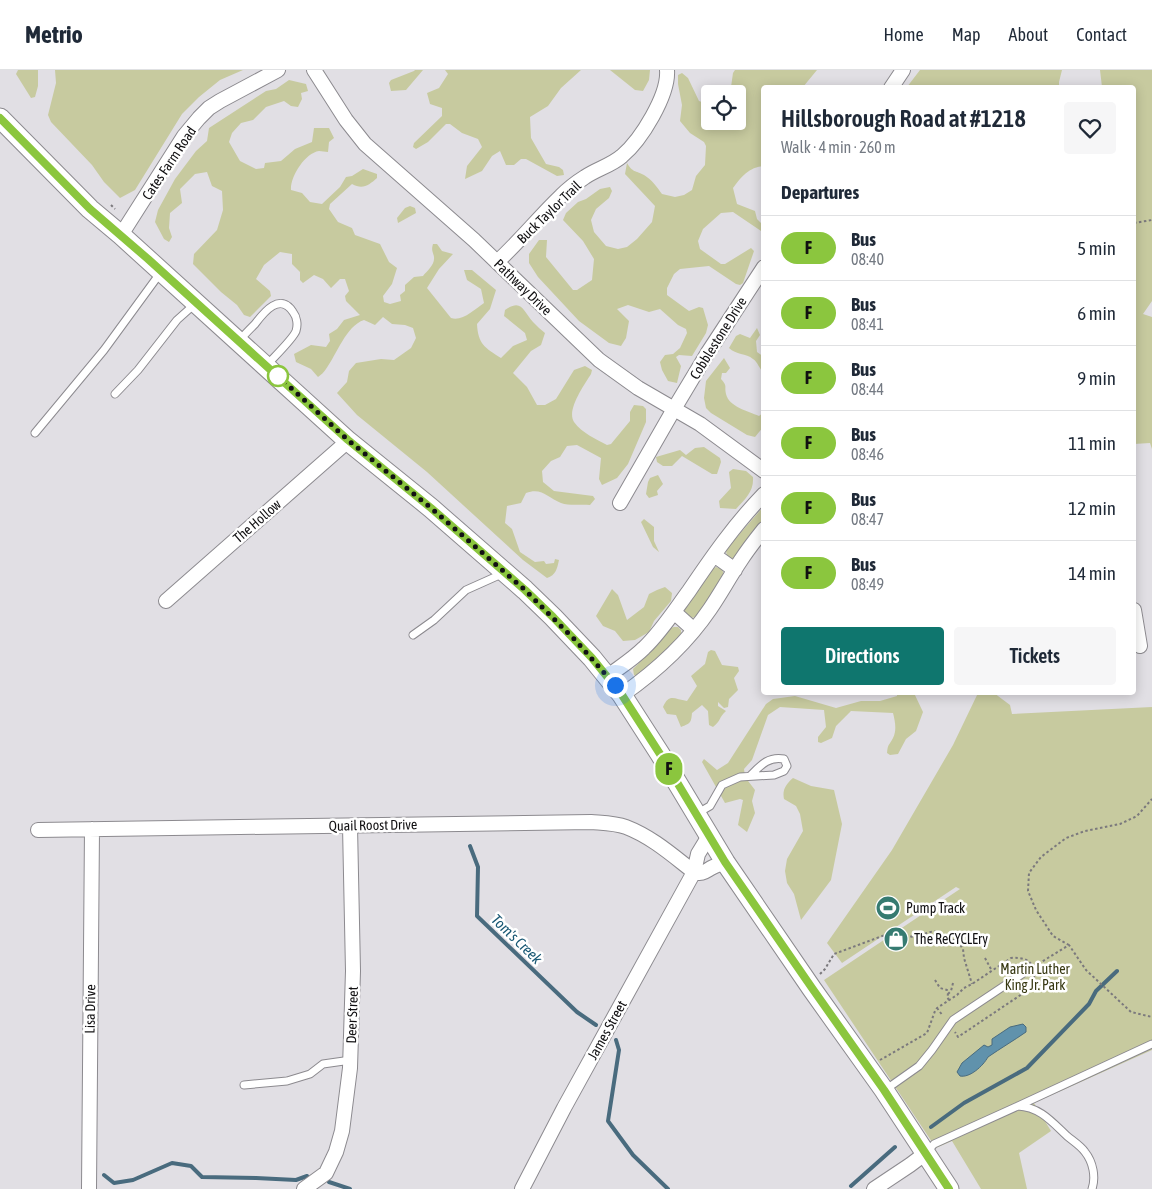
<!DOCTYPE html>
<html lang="en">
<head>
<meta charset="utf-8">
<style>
	:root { --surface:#fff; --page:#f6f6f7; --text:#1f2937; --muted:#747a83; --line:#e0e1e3; --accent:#0f766e }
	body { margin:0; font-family:"Asap Condensed",sans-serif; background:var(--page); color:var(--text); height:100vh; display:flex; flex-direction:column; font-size:19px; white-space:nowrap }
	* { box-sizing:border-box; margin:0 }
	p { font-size:16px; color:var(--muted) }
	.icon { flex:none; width:28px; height:28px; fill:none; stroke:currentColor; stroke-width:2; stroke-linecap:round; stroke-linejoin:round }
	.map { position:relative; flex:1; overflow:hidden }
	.details { position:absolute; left:761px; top:15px; width:375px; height:610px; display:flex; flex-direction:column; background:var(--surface); border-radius:5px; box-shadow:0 2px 12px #0003 }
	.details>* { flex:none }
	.badge { padding:0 10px; border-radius:16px; font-size:18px; line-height:32px }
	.tools { position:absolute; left:701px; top:15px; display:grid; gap:10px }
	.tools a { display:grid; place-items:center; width:45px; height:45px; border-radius:5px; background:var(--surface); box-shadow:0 2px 12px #0003; font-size:25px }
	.you { position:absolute; width:25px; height:25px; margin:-12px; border:4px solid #fff; border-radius:50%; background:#1a73e8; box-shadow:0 0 0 8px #1a73e833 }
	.map>.badge { position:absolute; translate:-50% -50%; box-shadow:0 0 0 2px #fff }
	h2 { padding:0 20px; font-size:19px; line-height:45px }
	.round { display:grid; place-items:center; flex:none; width:52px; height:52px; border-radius:5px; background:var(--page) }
	.headline { display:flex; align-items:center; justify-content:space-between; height:85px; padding:0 20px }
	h1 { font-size:24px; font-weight:600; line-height:38px }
	.action { display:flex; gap:10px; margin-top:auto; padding:10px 20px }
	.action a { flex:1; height:58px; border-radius:5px; background:var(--accent); color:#fff; font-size:20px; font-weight:600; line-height:58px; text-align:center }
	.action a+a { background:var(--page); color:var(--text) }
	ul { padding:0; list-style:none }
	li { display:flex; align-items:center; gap:15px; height:65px; padding:0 20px; border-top:1px solid var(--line) }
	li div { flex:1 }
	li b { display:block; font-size:19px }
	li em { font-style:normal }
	li .badge { min-width:55px; font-weight:700; text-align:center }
	header { display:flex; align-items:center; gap:30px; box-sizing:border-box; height:70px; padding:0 25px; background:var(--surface); border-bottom:1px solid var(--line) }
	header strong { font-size:24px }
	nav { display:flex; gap:28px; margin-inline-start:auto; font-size:18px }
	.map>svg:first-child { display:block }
</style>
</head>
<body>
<header>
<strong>Metrio</strong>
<nav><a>Home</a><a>Map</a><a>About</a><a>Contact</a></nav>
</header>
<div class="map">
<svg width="1152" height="1119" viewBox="0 0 1152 1119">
	<rect width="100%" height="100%" fill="#e1dfe4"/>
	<path fill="#c7ca9f" d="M18,0H38V16L35,27L31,28L16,4Z
		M55,0H243L220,10L199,27L182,44L135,120L120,128L104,112L92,95L51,52L48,45L56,13Z
		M415,0H423L406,20L391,21L389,13L391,10L414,1Z
		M445,0H581L561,18L548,36L530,47L531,68L546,94L559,97L563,100L564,105L557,106L526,89H521L514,95H506L500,81L492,86L482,101L465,109L467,96L482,77L478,69L462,63L450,54H446L428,72L416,79L413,77L414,73L442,46V38L430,34L427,23L439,18L448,4Z
		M610,0H650L649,10L643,21L635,20Z
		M735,0H817L803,17L764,18V96C749,97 741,107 733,118L737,134L755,141L757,149L764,156V163L733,142L721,143L703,159L698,171L700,179L721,194H725L751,178L754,181L743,213L740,215L736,214L709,196L680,199L674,204L667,218V225L689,241L699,237L703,238L708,255L706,263L692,286L679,285L676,287L681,296L677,313L668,311L662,300L660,292L665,285L673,284L680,278L687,263L686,259L678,255L660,239L649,242L628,235L617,239L629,251L626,268L621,276L609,273L579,251L538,207L529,193V184L539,170H547L546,187L573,220H577L592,210L594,189L583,171L563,150L566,143L578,132L586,129L600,119L610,117L612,121L609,128L596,139L591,150L594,162L606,176L618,179L627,177L637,169L652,152L655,136L625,104L627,93C633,103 635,100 644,105C652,110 657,117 662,124L675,127L684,125L692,120L696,106L705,95L706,76L704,72L690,63L680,51L682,35L678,14V5L682,3L688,8L699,31L710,35V51H738V24H730L733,3Z
		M920,0H1062L1059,12V17H907Z
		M1100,0H1152V231L1143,244L1152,247V379L1150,373L1134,374V18L1102,17Z
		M289,10L306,14L308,21L301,23L302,29L298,37L291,36L284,31L266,37L253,50L241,53L232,63L229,72L240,91L256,99L264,98L265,93L281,91L295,79L312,72L314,58H329L334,68L329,72L328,82C325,82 322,81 319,81C305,83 290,107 291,120L302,123L310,132L322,134L340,117L346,107L352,106L363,99L377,104V108C369,115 363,120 352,114L330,134L329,139L338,152L352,158L355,165L380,174L389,192L397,198L392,214L383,226L384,232L390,234L401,231L400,225L405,221V215L414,207L423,206C427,201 435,195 434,187C433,181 431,181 433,174H437L442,181L453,184L439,199L427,218L451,248C462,252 475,239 484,233L481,219L467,210L464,200H472L496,220L490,239L477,254C478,274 485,278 501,288L513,276L527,270L525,263L504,246L505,240C522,228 523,241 533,252C537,256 541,260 545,263L541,275L531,281L513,303L527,317L537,335H545L556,329L574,300L585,296L592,300L591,304C585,314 566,340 574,352C582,363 596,369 607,375L611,374L630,351V342L634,335L643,336L646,339V352L628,394L617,408L602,415L599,409L601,388L577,375L567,376L560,387L551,391L542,401L543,412L554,421L593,426L595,429L590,435C581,434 569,436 561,433C548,428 542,417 526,423L521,433L507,436L505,453L512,459L520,482L535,492L544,491L546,494L554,493L555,489L559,490C557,499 556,505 547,508L523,490L427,402L357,345L337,323L347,312L349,301L356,293L381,289L394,290L411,278L416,268L413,258L405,255L392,254L383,247L375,255L364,250C346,256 337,284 326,299C324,302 321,305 318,307L311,299L296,292L294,284L311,275L326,277L330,271L329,264L337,259L344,250L360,245L346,231L345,226L349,221L345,209H340L331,218L323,209L314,205L303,213L300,210V202L292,194V184L280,182L264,195L256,209L270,221L271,226L250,247L244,245L237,235L221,222L193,194L194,184L217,160L223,140L222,121L212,116L207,102L195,104L180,119L182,133L170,143L169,158L172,167L169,172L164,169L155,152L158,140L175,109L196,81L207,71L209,58L266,21L276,19Z
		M410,136L415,138L416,143L398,153L397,148L405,138Z
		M757,258L760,265L756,271L757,282L764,287V303C759,299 758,292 753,289C746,283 736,285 729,278L736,266L740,264L750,268Z
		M724,288L730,298L726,303H722L721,309C728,317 724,315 726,324C729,337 748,341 759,346L764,342V356L755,367L747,365L711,343L706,338L704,328L706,311Z
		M704,377L720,388L721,392L717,404H712L682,386L672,396H663L657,392L656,387L680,380L686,385L695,378Z
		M733,399L746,401L753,407C754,422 745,429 736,439L720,438L719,431L731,418L729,402Z
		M658,405L663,414L657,421L658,425L649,428L646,424L648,412L650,408Z
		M764,436V451L734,488H729L727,486L726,481L730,475Z
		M644,449L654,457V471L659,482L653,477L641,452Z
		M716,497L722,499L724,505L698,546C691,549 689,548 684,542L685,538L713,499Z
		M665,517L672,523L671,531L654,551L649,562L635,570L623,571L615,561L603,556L596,546L612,519L618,525L627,550L644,537L649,524L657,520Z
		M674,557H678L681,560V566L657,589L637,606L634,605L633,599L656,576L671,558Z
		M711,580L715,581L722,595L738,597L739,601L734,608L738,620L729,629L728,637L724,638L718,632V636L726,641C719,647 721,651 713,657L709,655L708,641L702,635L692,643C691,653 691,653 681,657L676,645L667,644L663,637C669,623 674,629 687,631L697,616L691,606L705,594L708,582Z
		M897,623H914L923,642L916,661L906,669L898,684L890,685L887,683C888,673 889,676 893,668C897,660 895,651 893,643L851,641L836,656L832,668L821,673L818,672V667L826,657L824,640L780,637L768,645L752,690L744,699L745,707L755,720L752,731L755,743L747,762L738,755L743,730L740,729L725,733L702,692L704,689L717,700L728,693L766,634L773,629L795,626L836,638L861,631H880L897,626Z
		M978,623H994L1010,635L1012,644L1152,637V980L1034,1033L1051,1061L1019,1083L1027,1119H981L952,1071L936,1078L824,910L960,819L956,817L842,893L827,873L892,780L953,675Z
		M793,708L811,716L834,720L842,754L831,810L801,850L794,824L787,813L785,801L787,789L803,761L800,744L796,736L784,729C782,720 786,714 793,708Z"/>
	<path fill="#6092ac" stroke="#496b7e" d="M1023,954L1026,957V962C1013,971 1001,978 988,987C983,996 970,1008 960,1006L957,1002L962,993L984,975L988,977L992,975V969L1010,957Z"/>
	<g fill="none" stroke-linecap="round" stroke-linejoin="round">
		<path stroke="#496b7e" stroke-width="4" d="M470,776L478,797L477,846L577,942L596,955
			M616,970L619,980L608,1051L633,1085L668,1119
			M931,1057L964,1033L1027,998L1089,934L1096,921L1117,901
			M104,1105L114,1113L133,1110L172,1093L191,1096L202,1107L256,1108L296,1110L307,1106
			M329,1112L350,1119
			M851,1116L895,1077"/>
		<defs>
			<path id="lane" d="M239,271C244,265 249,260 255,254C264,242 280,222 293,242C297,247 298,255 296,261C293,269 273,288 266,296
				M115,324L138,300L177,250L196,233
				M35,363L104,280L161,202
				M413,565L434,550L466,520L504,503
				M696,744L710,736L722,715L740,707L774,705L784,701L787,696L784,689C768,686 760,696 750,706
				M244,1015L287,1011L310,1004L323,994L351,990
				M885,1020L919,996L932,980L953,950L1022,904
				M1018,1036C1040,1037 1052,1052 1067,1066C1073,1071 1081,1076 1085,1082C1093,1092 1096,1107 1092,1119
				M926,1083L934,1074L1018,1036L1152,974"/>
			<path id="street" d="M314,0L346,50L365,74L474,170L599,290L638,318L700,354L764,401
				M891,18L903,0
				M121,165L184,66L199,48L209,38L220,31L278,0
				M497,192C520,171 539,147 561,126C568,119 577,112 585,107C597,99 612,95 622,86C641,70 669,25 667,0
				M620,433L674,339L707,284L764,197
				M714,485L735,500
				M166,531L348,371
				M1134,540L1140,576
				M674,542L694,560
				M608,606C620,597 633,589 644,578C661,562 675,540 689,521C712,487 735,454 764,424
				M622,625C655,602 687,573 710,539C721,523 730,506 741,490C748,479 756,469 764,459
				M38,760L591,752C603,753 615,753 626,757C652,767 672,785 694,802C703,805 705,801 713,797C717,795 721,794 725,792
				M89,1119C89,999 92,879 92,759
				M304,1119L326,1103L336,1082L342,1061L350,998L353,901L350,756
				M522,1119L564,1038L694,802L698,784L709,766
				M874,1119L910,1095L926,1083"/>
			<path id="secondary" d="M0,48L90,139L121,165L348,371L431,438L525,520L553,547L592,588L622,625L660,684L725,792L812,919L884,1020L949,1119"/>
		</defs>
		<use href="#lane" stroke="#8c8a8f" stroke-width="9"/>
		<use href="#street" stroke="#8c8a8f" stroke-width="16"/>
		<use href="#secondary" stroke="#8c8a8f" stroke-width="21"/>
		<path stroke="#7b797d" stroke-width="2" stroke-dasharray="2.5 2.5" stroke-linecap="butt" d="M111,135L115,139
			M1134,153L1152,150
			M892,860L893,862L913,867L934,861L958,872L963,879L964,888L972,914
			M1069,875L1053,866L1036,840L1028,821L1029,803L1041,787L1066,768L1085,761L1120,754L1137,746L1152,729
			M985,888L992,901
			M1030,899L1069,875L1086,900L1131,942L1152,947
			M820,904L825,899L834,884L893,862
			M935,910L940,918L947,920L948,924L947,927L949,930
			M948,924L951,921L953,913
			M937,938L943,946
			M880,990L927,963L935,941L937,938L957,925L964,918L972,914L1011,888C1032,886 1039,899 1031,918L958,967L955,962"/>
		<use href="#lane" stroke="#fff" stroke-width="7"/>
		<use href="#street" stroke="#fff" stroke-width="14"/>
		<use href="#secondary" stroke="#fff" stroke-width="19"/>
	</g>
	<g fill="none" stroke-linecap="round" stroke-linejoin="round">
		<defs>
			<path id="line" d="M0,48L90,139L148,189L348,370L431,438L525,520L553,547L592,588L622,625L660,684L725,792L812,918L884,1020L949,1119"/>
		</defs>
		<use href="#line" stroke="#fff" stroke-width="11"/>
		<use href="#line" stroke="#8bc63e" stroke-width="8"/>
		<path stroke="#121113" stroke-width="5" stroke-dasharray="0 9" d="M278,306L348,370L431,438L525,520L577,572L615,615"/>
	</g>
	<defs>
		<symbol id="stadium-disc" viewBox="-11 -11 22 22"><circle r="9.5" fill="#367b71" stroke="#fff"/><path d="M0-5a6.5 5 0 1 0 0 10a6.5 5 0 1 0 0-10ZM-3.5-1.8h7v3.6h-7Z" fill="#fff"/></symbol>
		<symbol id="shop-disc" viewBox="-11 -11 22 22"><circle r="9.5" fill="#367b71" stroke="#fff"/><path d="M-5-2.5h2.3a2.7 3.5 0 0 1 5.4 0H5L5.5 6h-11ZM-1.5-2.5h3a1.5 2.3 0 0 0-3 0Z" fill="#fff"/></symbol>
	</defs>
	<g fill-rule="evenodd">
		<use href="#stadium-disc" x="874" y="824" width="28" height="28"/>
		<use href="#shop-disc" x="882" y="855" width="28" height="28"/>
	</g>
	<circle fill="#fff" stroke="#8bc63e" stroke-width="2.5" cx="278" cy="306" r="10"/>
	<g text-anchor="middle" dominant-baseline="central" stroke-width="5" stroke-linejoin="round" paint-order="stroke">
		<g font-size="14" fill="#121113" stroke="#fff">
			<text transform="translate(169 93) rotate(-56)">Cates Farm Road</text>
			<text transform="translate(549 142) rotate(-44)">Buck Taylor Trail</text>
			<text transform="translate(523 217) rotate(44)">Pathway Drive</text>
			<text transform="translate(718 268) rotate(-58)">Cobblestone Drive</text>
			<text transform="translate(257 451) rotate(-41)">The Hollow</text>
			<text transform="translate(373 755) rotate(-1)">Quail Roost Drive</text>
			<text transform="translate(90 939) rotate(-89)">Lisa Drive</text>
			<text transform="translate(352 945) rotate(-88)">Deer Street</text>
			<text transform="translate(607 960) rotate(-61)">James Street</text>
		</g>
		<g font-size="14" fill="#121113" stroke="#fff" text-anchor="start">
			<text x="906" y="838">Pump Track</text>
			<text x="914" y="869">The ReCYCLEry</text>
		</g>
		<g font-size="14" fill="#363710" stroke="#fff">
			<text x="1035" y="899">Martin Luther<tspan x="1035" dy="16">King Jr. Park</tspan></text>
		</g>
		<g font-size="15" font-style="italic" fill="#195874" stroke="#fff">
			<text transform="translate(517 869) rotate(44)">Tom's Creek</text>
		</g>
	</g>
</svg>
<div class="tools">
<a><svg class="icon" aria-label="locate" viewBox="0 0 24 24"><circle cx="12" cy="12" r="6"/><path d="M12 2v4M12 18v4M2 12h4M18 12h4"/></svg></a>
</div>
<div class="you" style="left:615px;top:615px"></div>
<b class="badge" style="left:669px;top:699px;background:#8bc63e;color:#111">F</b>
<section class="details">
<div class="headline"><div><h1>Hillsborough Road at #1218</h1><p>Walk · 4 min · 260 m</p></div><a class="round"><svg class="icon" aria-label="heart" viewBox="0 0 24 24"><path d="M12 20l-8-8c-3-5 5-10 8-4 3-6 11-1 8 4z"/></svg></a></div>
<h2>Departures</h2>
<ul>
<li><span class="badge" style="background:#8bc63e;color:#111">F</span><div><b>Bus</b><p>08:40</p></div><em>5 min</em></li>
<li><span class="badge" style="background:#8bc63e;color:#111">F</span><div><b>Bus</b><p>08:41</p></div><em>6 min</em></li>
<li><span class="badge" style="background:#8bc63e;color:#111">F</span><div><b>Bus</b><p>08:44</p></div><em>9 min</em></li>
<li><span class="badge" style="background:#8bc63e;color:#111">F</span><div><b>Bus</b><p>08:46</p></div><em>11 min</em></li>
<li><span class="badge" style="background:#8bc63e;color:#111">F</span><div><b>Bus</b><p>08:47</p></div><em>12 min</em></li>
<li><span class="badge" style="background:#8bc63e;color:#111">F</span><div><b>Bus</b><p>08:49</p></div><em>14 min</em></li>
</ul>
<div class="action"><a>Directions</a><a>Tickets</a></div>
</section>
</div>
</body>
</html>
